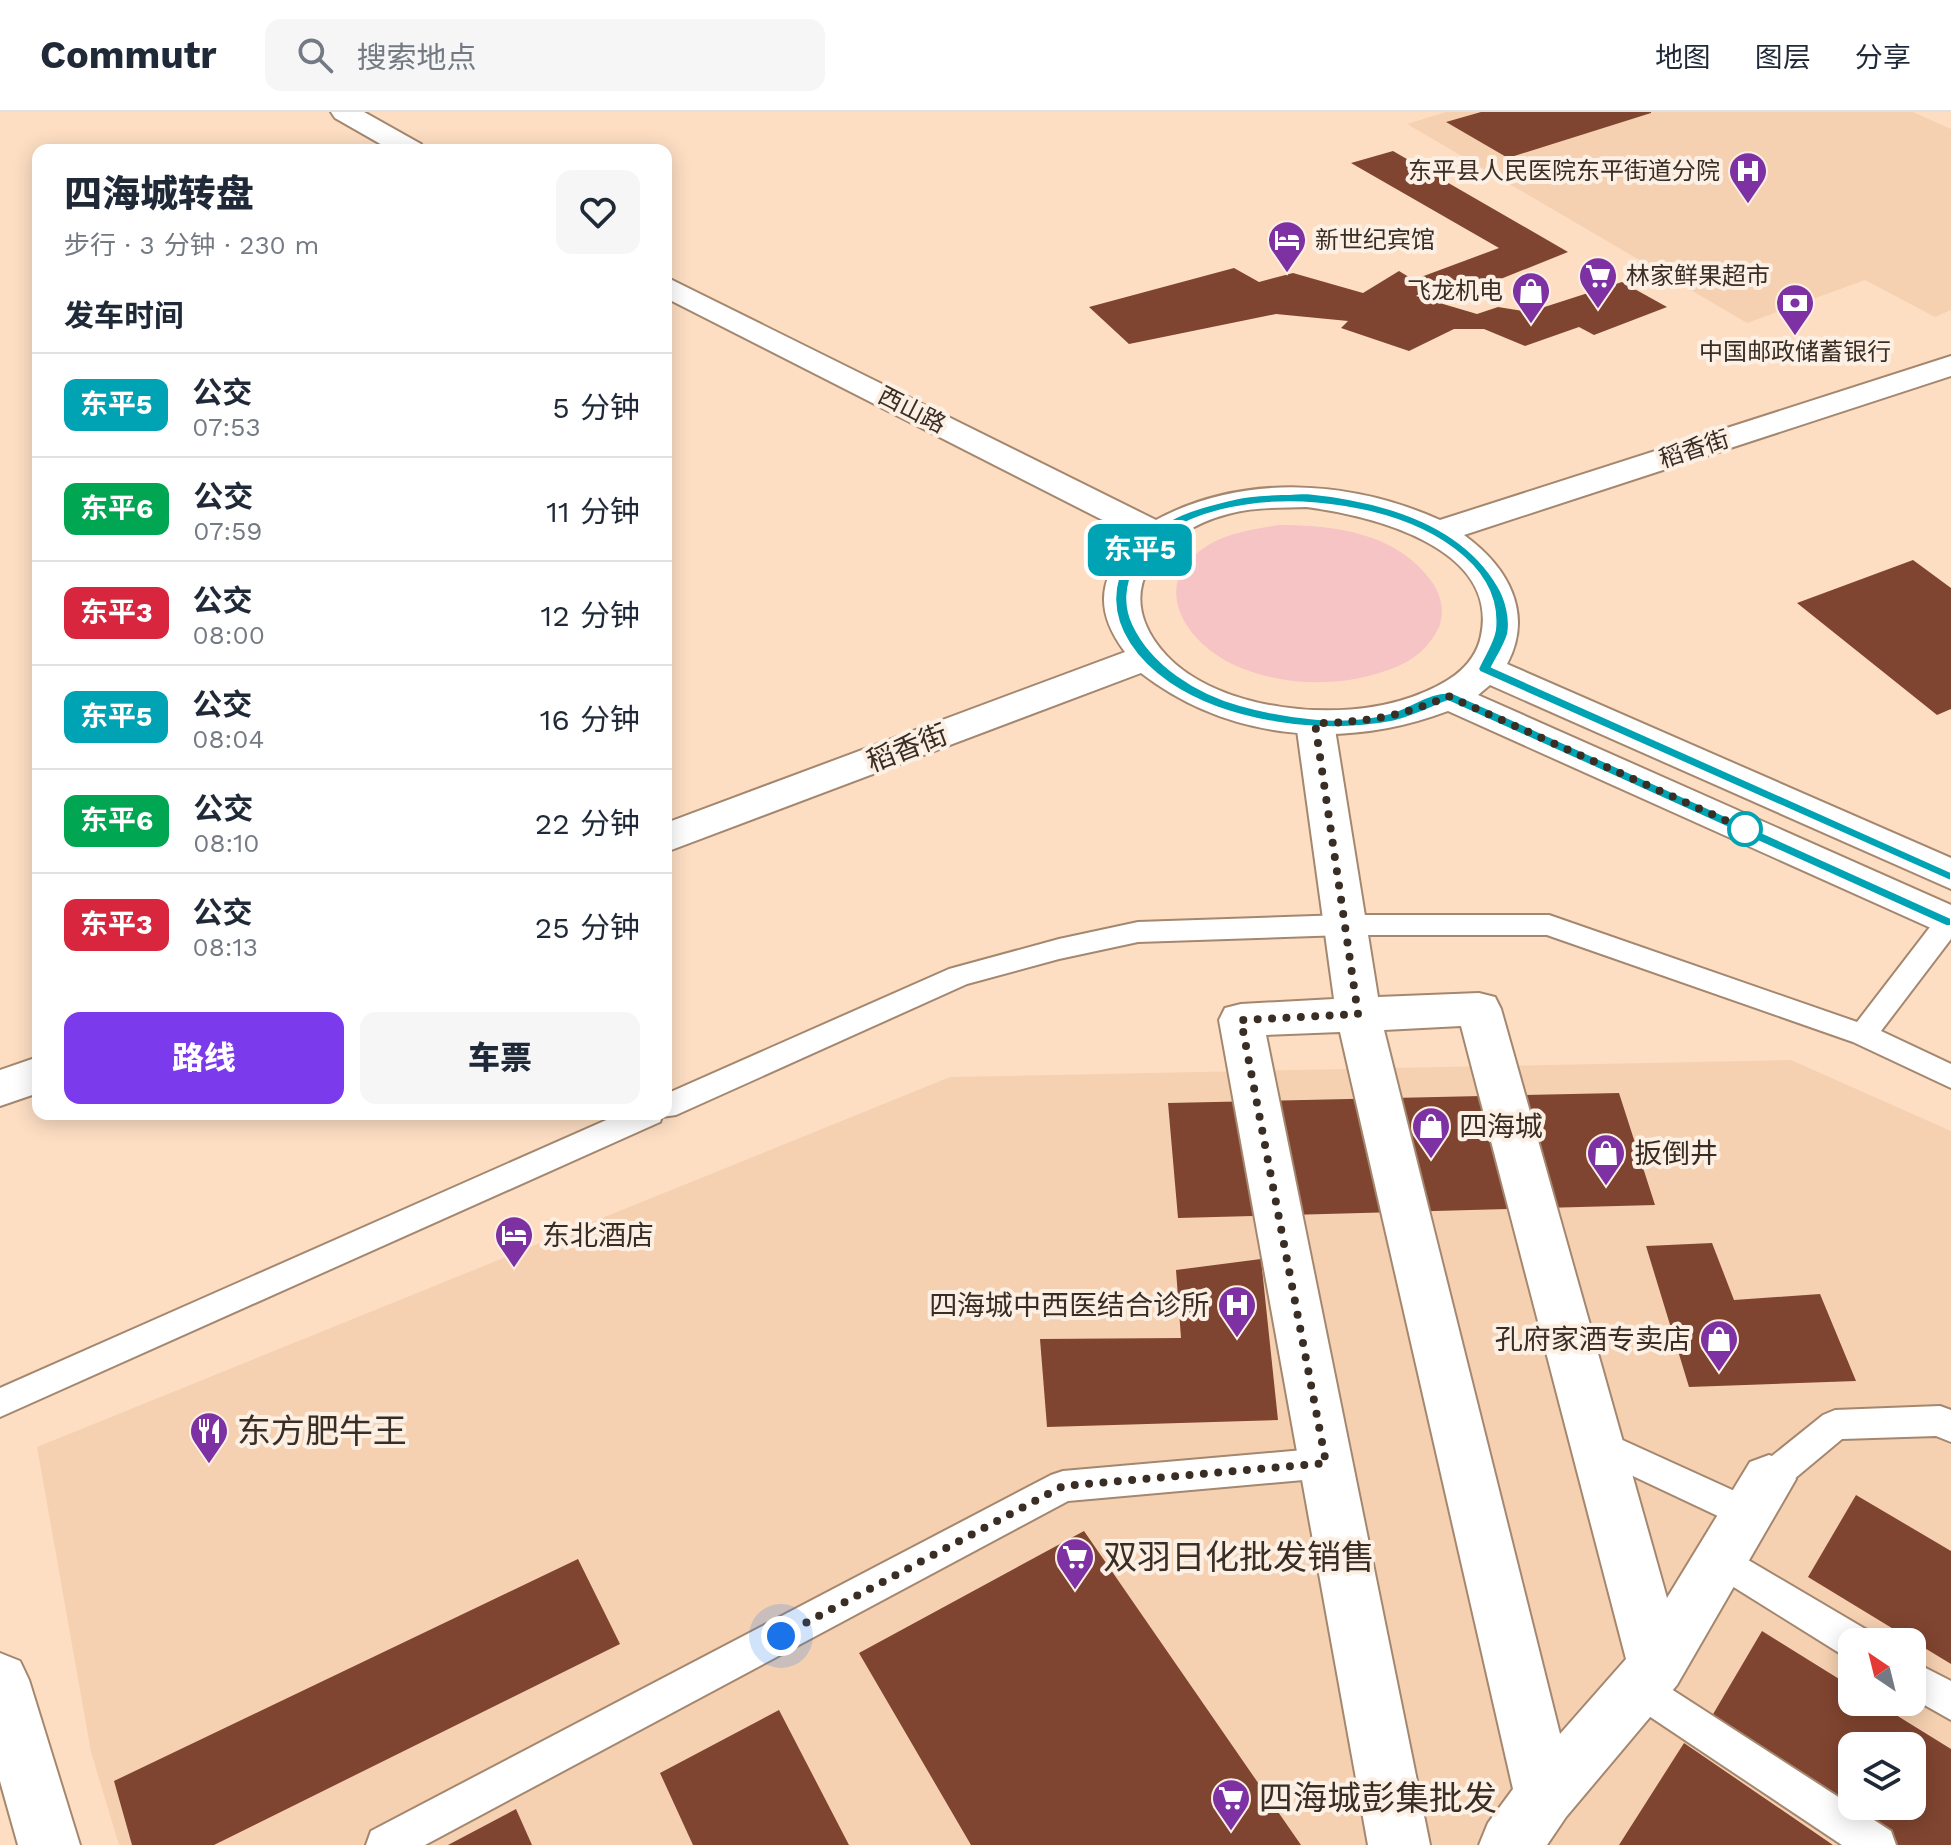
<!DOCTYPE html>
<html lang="zh">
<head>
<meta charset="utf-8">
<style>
	:root { --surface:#fff; --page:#f6f6f7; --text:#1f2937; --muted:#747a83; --line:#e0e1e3; --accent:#7c3aed }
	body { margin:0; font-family:"Work Sans","Noto Sans SC",sans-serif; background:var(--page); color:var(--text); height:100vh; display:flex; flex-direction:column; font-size:30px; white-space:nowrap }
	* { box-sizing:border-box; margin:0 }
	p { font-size:26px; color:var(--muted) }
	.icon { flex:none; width:44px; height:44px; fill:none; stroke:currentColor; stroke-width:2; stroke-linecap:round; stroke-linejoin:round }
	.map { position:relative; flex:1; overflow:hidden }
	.side { position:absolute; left:32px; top:32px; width:640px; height:976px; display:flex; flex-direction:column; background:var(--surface); border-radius:16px; box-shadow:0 4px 20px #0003 }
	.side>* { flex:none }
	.badge { padding:0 16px; border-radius:12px; font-size:28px; line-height:52px }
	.needle { width:52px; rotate:325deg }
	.buttons { position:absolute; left:1838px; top:1516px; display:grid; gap:16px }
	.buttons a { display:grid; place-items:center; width:88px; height:88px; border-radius:16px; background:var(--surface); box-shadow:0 4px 20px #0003; font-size:40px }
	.you { position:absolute; width:40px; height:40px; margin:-20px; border:6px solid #fff; border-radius:50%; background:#1a73e8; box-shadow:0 0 0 12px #1a73e833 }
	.map>.badge { position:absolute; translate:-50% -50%; box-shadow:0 0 0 4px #fff }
	h2 { padding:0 32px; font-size:30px; line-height:72px }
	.round { display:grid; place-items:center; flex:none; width:84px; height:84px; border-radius:16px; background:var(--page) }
	.overview { display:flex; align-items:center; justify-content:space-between; height:136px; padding:0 32px }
	h1 { font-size:38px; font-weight:800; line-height:60px }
	.action { display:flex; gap:16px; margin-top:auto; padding:16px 32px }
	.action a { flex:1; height:92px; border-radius:16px; background:var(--accent); color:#fff; font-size:32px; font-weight:800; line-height:92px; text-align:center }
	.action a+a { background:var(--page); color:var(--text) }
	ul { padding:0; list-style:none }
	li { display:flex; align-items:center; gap:24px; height:104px; padding:0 32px; border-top:2px solid var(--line) }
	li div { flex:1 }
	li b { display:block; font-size:30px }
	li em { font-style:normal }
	li .badge { min-width:88px; font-weight:700; text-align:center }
	header { display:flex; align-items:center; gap:48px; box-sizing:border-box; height:112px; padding:0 40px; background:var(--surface); border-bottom:2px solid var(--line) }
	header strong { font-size:38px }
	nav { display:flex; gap:44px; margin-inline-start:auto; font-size:28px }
	.search { width:560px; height:72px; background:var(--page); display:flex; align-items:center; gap:20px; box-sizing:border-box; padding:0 28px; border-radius:16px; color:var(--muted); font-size:30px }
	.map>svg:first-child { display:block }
</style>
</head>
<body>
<header>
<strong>Commutr</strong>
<div class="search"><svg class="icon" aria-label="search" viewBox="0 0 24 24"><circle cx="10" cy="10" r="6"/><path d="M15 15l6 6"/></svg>搜索地点</div>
<nav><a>地图</a><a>图层</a><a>分享</a></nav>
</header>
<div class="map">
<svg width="1951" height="1733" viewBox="0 0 1951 1733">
	<rect width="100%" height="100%" fill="#fddec3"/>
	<path fill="#f6d1b1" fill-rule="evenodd" d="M1446,0H1913L1951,17V198L1935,205L1865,168L1747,211L1407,12Z
		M1791,948L1951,1019V1733H119L91,1640L37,1335L950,965ZM1852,1530H1912V1590H1852ZM1852,1634H1912V1694H1852Z"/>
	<path fill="#f6c4c4" d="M1279,413C1334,413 1398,421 1432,470C1441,483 1445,499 1439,515C1429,536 1413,549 1391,557C1341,576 1281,575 1232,552C1181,527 1148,468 1210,432C1231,420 1255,417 1279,413Z"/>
	<path fill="#804530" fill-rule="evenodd" d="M1481,0H1651V1L1508,46L1446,10Z
		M1393,39L1568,140L1456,185L1421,165L1499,136L1351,51Z
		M1234,156L1259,170L1293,161L1363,181L1399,159L1427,176L1416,184L1477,202L1498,195L1529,200L1622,170L1667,195L1594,223L1579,215L1525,234L1484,217H1454L1409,239L1341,216L1348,209L1276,202L1129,232L1089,195Z
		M1913,448L1951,476V597L1937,603L1797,491Z
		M1619,981L1655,1093L1178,1106L1168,991Z
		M1712,1131L1734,1188L1820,1182L1856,1269L1689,1275L1646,1134Z
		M1261,1147L1278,1308L1047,1315L1040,1227L1181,1226L1176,1158Z
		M1856,1383L1951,1439V1552L1808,1465Z
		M1084,1419L1301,1733H971L859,1541Z
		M578,1447L620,1532L214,1733H132L114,1669Z
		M1762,1519L1852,1575V1590H1875L1951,1637V1733H1898L1709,1609ZM1852,1634H1912V1694H1852Z
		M779,1598L849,1733H693L660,1661Z
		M1684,1631L1833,1733H1619Z
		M516,1697L532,1733H448Z"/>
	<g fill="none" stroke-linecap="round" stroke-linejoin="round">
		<defs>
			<path id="lane" d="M1951,800V827L1881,919L1951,952V976L1853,930L1547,823H1344L1138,830L1059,847L967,872L676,1003L662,1005L660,1010L0,1305V1276L620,1002H666V982L949,857L1059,827L1138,810L1344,803H1549L1857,910L1940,802Z
				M1940,1294L1951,1298V1330L1936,1324L1842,1327L1781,1378L1769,1382L1757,1378L1752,1367L1757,1356L1823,1303L1835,1298Z
				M1596,1316L1761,1391L1766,1402L1761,1413L1749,1418L1737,1413L1584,1341L1579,1331L1584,1321Z
				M1326,1336L1338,1340L1343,1351L1338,1362L1326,1366L1068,1389L425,1733H366L371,1719L1051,1363L1063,1359Z
				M1721,1432L1867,1518L1872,1530H1852V1546L1841,1542L1708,1459L1703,1448L1708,1437Z
				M1912,1549L1951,1569V1608L1912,1586Z
				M1638,1558L1651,1564L1891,1719L1896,1733H1842L1625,1588L1620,1576L1625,1564Z"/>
			<path id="street" d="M1315,599L1329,602L1334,611L1378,885L1479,881L1495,885L1501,897L1667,1486L1750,1350L1769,1343L1788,1350L1796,1367L1677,1573L1566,1705L1547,1733H1479L1488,1711L1513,1677L1340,920L1266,923L1430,1733H1368L1219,908L1225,896L1241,892L1334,887L1296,611L1301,602ZM1461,914L1626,1547L1560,1622L1384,918Z
				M0,1541L20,1549L29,1568L80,1733H18L0,1669Z"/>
			<path id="primary" d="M331,0H364L421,32L425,38H391L335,6Z
				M666,165L1156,408C1243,361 1351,368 1440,408L1951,244V264L1464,423C1508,455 1534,501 1507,552L1951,746V777L1490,573L1478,583L1951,793V825L1448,599C1345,638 1229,629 1141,561L666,740V711L1125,540C1092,496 1100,464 1134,424L666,186ZM1306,395C1369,403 1500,434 1481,524C1474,558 1442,574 1412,585C1341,611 1219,600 1166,543C1107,479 1159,420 1228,402C1253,395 1280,396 1306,395Z
				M38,945V981L0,994V958Z"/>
		</defs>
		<use href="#lane" stroke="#a4876f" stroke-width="4"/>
		<use href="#street" stroke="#a4876f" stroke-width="4"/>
		<use href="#primary" stroke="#a4876f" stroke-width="4"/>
		<use href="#lane" fill="#fff" fill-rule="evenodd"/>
		<use href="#street" fill="#fff" fill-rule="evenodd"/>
		<use href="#primary" fill="#fff" fill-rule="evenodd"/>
	</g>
	<path fill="#00a3b4" stroke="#fff" stroke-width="2" d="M1306,381C1377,388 1460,409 1498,474C1506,487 1511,507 1508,522C1505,533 1497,545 1492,555L1951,760V769L1946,767L1480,560L1478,557C1483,545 1493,531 1495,518C1509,387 1200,342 1136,454C1126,472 1124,493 1133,512C1152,553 1197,581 1240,593C1286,606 1344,614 1390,601C1409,596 1433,577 1453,581L1951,806V814H1946L1448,589C1430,596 1410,606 1391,610C1322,623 1228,611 1169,571C1100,523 1094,452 1171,408C1188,398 1214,392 1234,387C1256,381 1283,383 1306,381Z"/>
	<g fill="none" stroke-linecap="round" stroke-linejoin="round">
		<path stroke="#3a2e24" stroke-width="8" stroke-dasharray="0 14.4" d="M781,1524L1063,1374L1326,1351L1241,908L1358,902L1315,611C1363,611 1404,604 1448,584L1745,717"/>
	</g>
	<defs>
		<symbol id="hospital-pin" viewBox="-11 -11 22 30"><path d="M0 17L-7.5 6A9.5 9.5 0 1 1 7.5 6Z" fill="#7e31a2" stroke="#fcefe4"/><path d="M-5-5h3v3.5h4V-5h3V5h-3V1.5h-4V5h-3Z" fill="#fff"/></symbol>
		<symbol id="hotel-pin" viewBox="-11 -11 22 30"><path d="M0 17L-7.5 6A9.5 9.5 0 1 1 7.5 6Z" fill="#7e31a2" stroke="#fcefe4"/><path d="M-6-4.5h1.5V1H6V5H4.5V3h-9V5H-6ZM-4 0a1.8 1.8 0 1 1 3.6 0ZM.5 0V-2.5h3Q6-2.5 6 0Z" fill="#fff"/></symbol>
		<symbol id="supermarket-pin" viewBox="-11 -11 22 30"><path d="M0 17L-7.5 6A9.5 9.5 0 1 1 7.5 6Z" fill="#7e31a2" stroke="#fcefe4"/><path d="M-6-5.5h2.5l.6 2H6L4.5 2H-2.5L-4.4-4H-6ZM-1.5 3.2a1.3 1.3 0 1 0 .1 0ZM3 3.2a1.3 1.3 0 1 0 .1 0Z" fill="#fff"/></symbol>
		<symbol id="shop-pin" viewBox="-11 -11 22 30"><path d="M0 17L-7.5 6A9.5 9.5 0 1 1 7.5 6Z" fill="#7e31a2" stroke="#fcefe4"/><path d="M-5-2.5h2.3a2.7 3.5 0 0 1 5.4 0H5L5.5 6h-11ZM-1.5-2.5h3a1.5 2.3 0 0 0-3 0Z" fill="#fff"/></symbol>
		<symbol id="bank-pin" viewBox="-11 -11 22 30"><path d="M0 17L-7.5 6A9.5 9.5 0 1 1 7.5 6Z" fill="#7e31a2" stroke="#fcefe4"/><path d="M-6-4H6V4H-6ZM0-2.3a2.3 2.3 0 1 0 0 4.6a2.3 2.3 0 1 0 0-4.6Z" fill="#fff"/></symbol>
		<symbol id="restaurant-pin" viewBox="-11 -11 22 30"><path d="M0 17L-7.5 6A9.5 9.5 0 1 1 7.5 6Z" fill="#7e31a2" stroke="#fcefe4"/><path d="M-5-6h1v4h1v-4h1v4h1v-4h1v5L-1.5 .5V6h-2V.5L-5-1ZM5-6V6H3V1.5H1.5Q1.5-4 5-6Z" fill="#fff"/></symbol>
	</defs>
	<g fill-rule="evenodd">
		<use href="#hospital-pin" x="1726" y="37" width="44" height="60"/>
		<use href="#hotel-pin" x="1265" y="106" width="44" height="60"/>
		<use href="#supermarket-pin" x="1576" y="142" width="44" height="60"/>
		<use href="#shop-pin" x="1509" y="157" width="44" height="60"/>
		<use href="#bank-pin" x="1773" y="169" width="44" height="60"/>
		<use href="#shop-pin" x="1409" y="992" width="44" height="60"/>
		<use href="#shop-pin" x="1584" y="1019" width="44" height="60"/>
		<use href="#hotel-pin" x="492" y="1101" width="44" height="60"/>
		<use href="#hospital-pin" x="1215" y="1171" width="44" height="60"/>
		<use href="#shop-pin" x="1697" y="1205" width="44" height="60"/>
		<use href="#restaurant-pin" x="187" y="1297" width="44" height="60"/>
		<use href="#supermarket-pin" x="1053" y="1423" width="44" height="60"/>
		<use href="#supermarket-pin" x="1209" y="1664" width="44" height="60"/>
	</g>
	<circle fill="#fff" stroke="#00a3b4" stroke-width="4" cx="1745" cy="717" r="16"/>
	<g text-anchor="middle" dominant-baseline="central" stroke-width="8" stroke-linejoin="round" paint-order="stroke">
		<g font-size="24" fill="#3a2e24" stroke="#fcefe4" text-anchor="end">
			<text x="1720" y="59">东平县人民医院东平街道分院</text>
			<text x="1315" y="128" text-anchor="start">新世纪宾馆</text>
			<text x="1626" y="164" text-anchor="start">林家鲜果超市</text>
			<text x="1503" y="179">飞龙机电</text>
			<text x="1795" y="240" text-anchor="middle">中国邮政储蓄银行</text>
		</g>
		<g font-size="24" fill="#3a2e24" stroke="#fcefe4">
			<text transform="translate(912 298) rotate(27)">西山路</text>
			<text transform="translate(1694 337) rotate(-18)">稻香街</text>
		</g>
		<g font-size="28" fill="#3a2e24" stroke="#fcefe4">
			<text transform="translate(907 636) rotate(-21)">稻香街</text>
		</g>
		<g font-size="28" fill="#3a2e24" stroke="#fcefe4" text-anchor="start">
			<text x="1459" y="1014">四海城</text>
			<text x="1634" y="1041">扳倒井</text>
			<text x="542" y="1123">东北酒店</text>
			<text x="1209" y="1193" text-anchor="end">四海城中西医结合诊所</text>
			<text x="1691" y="1227" text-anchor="end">孔府家酒专卖店</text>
		</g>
		<g font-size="34" fill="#3a2e24" stroke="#fcefe4" text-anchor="start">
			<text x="237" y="1319">东方肥牛王</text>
			<text x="1103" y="1445">双羽日化批发销售</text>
			<text x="1259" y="1686">四海城彭集批发</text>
		</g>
	</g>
</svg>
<div class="buttons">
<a><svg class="needle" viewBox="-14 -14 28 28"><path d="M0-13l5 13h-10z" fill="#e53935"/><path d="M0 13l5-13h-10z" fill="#747a83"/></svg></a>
<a><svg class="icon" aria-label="layers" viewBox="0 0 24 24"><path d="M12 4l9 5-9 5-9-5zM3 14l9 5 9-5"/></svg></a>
</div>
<div class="you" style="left:781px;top:1524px"></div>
<b class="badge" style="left:1140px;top:438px;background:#00a3b4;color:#fff">东平5</b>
<section class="side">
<div class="overview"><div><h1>四海城转盘</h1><p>步行 · 3 分钟 · 230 m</p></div><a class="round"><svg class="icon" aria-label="heart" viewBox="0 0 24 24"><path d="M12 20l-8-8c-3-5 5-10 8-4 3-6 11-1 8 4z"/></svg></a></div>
<h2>发车时间</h2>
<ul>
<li><span class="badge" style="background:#00a3b4;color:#fff">东平5</span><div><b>公交</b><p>07:53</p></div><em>5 分钟</em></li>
<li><span class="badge" style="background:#00a651;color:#fff">东平6</span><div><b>公交</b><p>07:59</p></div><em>11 分钟</em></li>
<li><span class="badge" style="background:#d7263d;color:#fff">东平3</span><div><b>公交</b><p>08:00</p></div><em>12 分钟</em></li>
<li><span class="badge" style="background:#00a3b4;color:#fff">东平5</span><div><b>公交</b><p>08:04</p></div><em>16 分钟</em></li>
<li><span class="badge" style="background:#00a651;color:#fff">东平6</span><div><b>公交</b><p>08:10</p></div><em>22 分钟</em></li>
<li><span class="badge" style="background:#d7263d;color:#fff">东平3</span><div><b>公交</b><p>08:13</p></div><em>25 分钟</em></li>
</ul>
<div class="action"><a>路线</a><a>车票</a></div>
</section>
</div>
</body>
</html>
